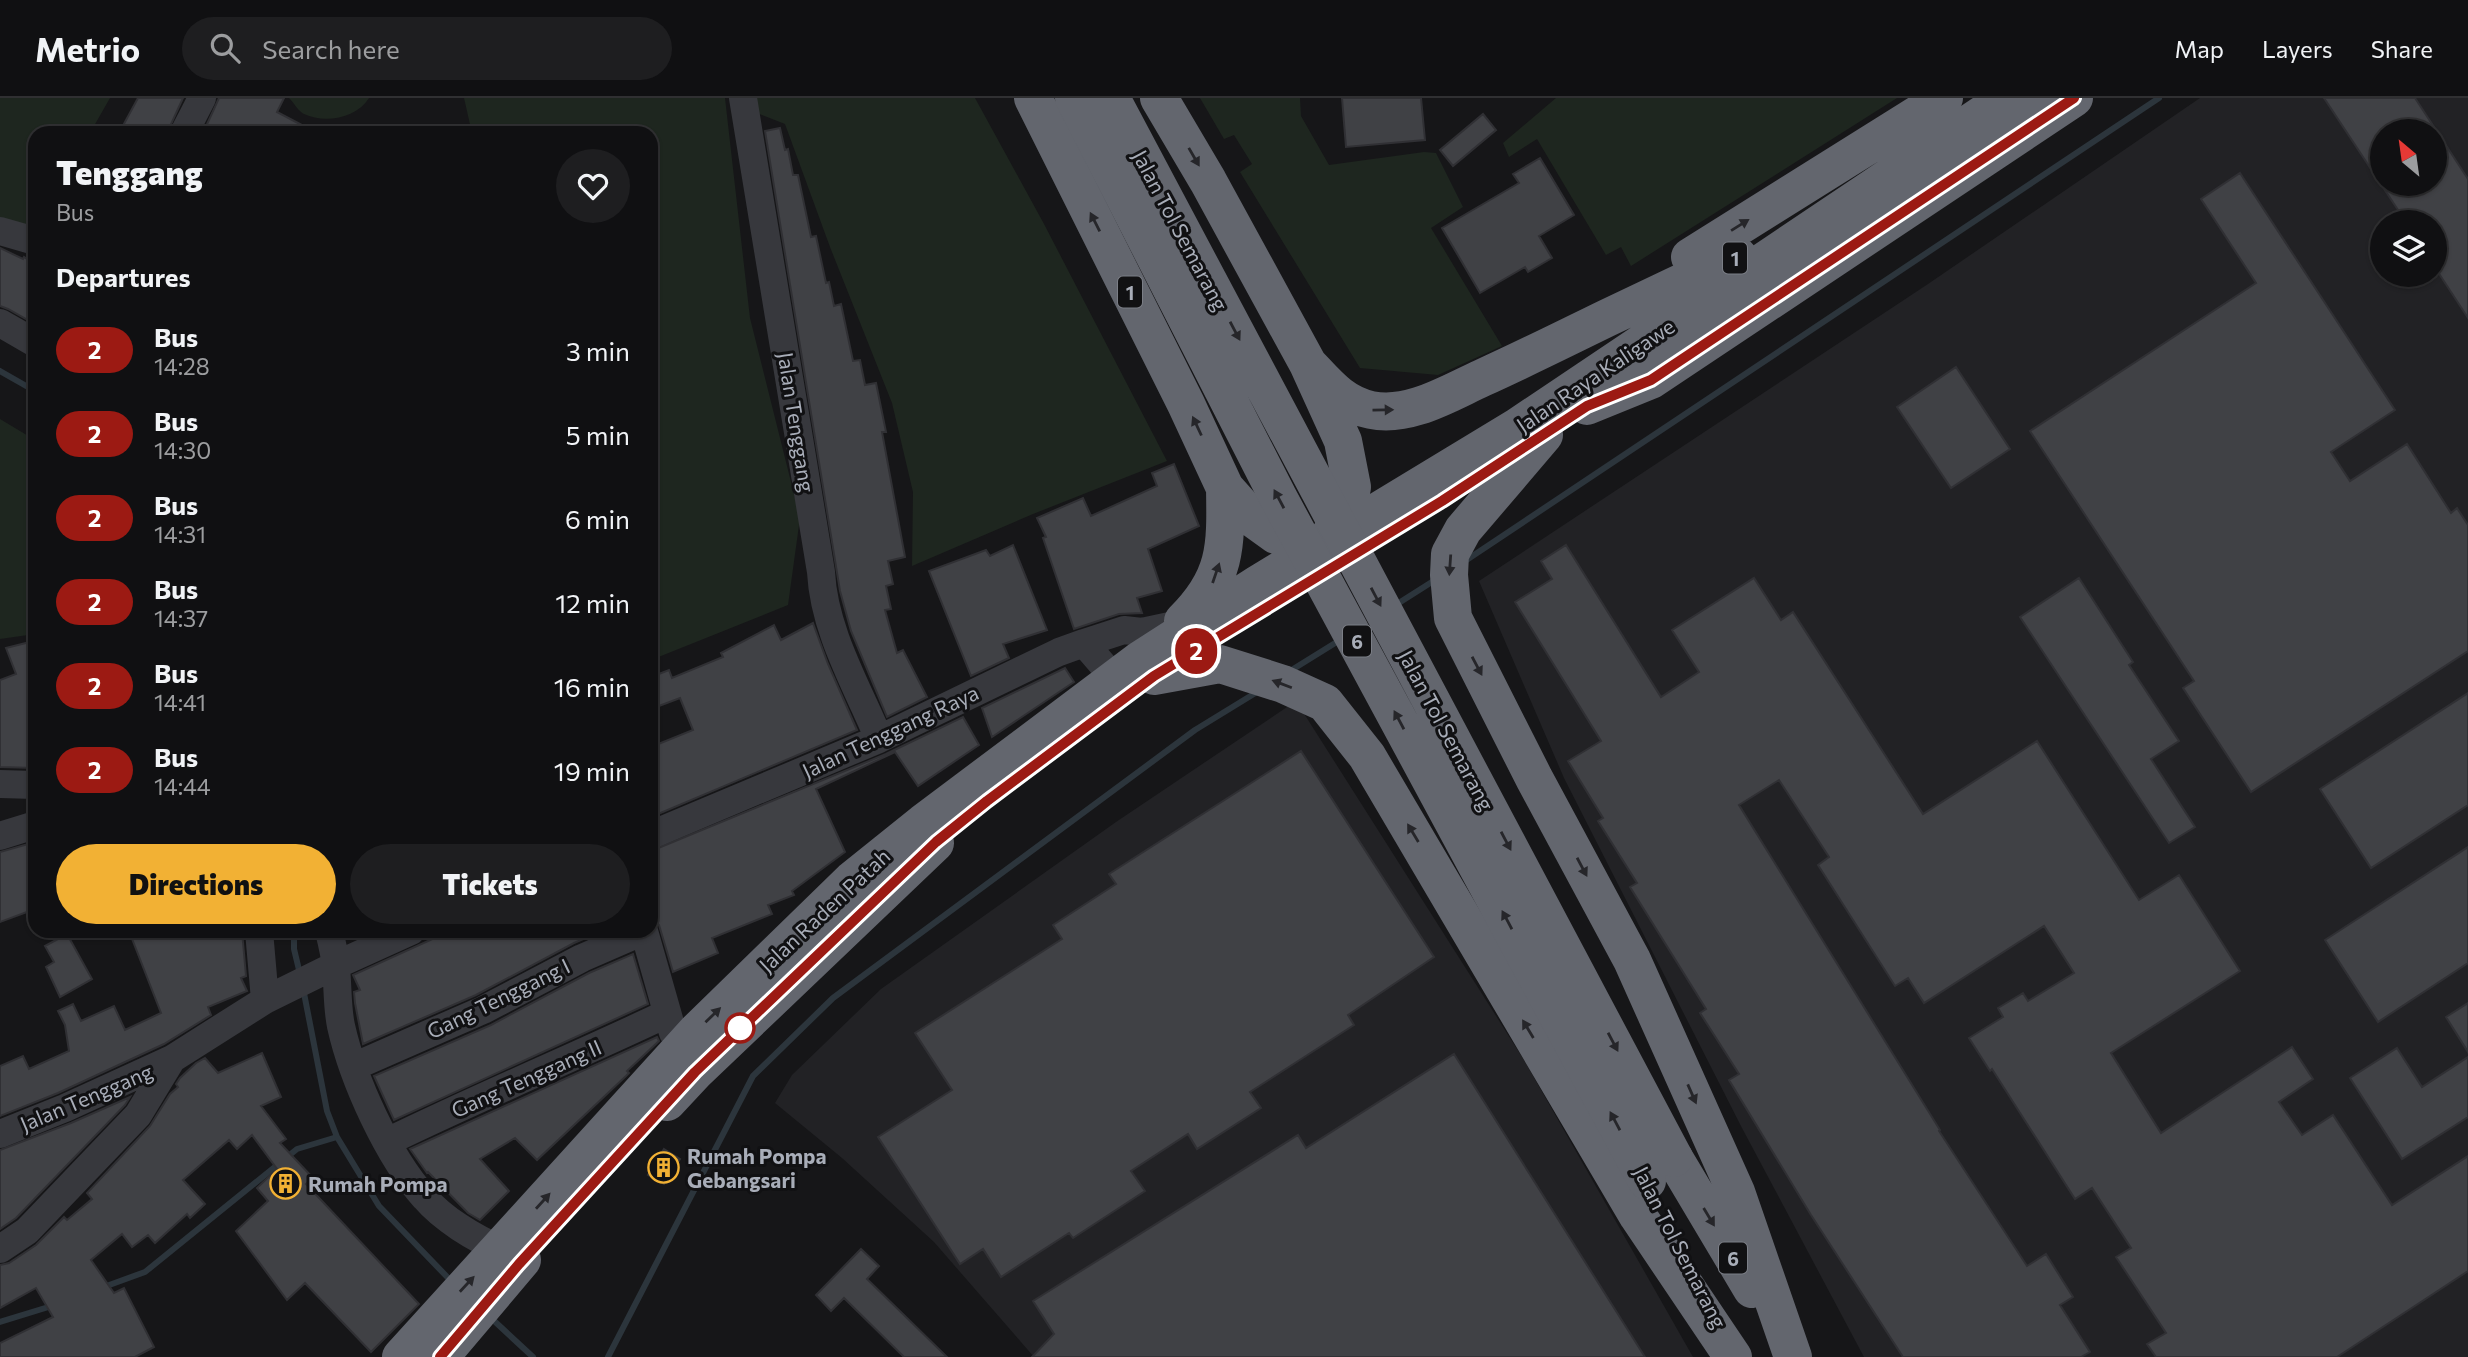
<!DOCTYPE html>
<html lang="en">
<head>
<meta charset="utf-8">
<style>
	:root { --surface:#101012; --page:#1e1e20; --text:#f1f3f6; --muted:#9c9d9f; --line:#303032; --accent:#f2b134 }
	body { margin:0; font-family:Commissioner,sans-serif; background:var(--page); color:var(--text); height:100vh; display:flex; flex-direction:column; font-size:26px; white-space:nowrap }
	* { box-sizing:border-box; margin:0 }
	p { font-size:23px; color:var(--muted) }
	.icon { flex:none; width:38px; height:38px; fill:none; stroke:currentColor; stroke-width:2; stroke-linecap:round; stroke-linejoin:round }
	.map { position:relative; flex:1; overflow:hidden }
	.panel { position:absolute; left:28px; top:28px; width:630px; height:812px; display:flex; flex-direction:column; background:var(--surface); border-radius:21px; box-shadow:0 2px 5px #0004,0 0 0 2px var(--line) }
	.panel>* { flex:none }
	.badge { padding:0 14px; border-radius:23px; font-size:24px; line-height:46px }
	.needle { width:46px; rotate:331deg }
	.buttons { position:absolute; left:2370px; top:21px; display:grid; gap:14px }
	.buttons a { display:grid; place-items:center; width:77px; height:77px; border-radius:50%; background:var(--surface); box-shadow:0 2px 5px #0004,0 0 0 2px var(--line); font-size:35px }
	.map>.badge { position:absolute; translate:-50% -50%; box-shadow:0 0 0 4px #fff }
	h2 { padding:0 28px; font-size:26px; line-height:63px }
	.round { display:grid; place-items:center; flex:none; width:74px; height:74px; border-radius:37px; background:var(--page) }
	.summary { display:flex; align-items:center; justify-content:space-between; height:119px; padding:0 28px }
	h1 { font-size:33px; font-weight:800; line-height:52px }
	.action { display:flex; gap:14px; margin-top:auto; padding:14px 28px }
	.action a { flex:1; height:80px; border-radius:42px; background:var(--accent); color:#111; font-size:28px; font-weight:800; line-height:80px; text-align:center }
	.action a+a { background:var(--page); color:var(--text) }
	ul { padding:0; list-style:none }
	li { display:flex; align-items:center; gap:21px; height:84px; padding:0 28px }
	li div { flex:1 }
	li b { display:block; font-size:26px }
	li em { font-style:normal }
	li .badge { min-width:77px; font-weight:700; text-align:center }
	header { display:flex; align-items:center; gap:42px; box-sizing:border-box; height:98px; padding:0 35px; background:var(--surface); border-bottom:2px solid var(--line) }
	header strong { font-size:33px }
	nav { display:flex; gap:38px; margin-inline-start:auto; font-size:24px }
	.search { width:490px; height:63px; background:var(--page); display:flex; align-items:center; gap:18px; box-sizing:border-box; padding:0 24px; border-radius:38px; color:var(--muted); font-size:26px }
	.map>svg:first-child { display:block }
</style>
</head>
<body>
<header>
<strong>Metrio</strong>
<div class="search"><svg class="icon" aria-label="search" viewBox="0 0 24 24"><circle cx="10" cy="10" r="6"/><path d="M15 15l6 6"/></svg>Search here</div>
<nav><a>Map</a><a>Layers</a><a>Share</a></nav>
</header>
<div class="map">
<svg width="2468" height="1259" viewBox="0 0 2468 1259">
	<rect width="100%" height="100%" fill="#161618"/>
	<path fill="#222225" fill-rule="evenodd" d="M2200,0H2468V1259H1864L1742,1030L1564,680L1479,483L1928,186ZM2382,33H2434V86H2382ZM2382,124H2434V177H2382Z
		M1296,603L1524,962L1693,1259H1034L934,1144L842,1060L775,1005L792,977L881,891L1116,724Z"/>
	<path fill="#1e261f" d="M0,0H110L90,35H35V133L0,122Z
		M289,0H369C357,20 325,26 304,16C299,14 294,5 289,0Z
		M464,0H725L750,220L800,420L788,507L651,562V35H472Z
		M753,0H975L1044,126L1167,363L1033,416L912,468L913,394L892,305L830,149L785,26L757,15Z
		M1200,0H1300L1301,18L1329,67L1424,54L1436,55L1463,109L1431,130L1502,248L1438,277L1360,270L1240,74L1252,66L1234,37L1224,41Z
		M1556,0H1897L1631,168L1621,149L1606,157L1537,41L1509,59L1503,45Z
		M0,321L35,342V536L0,541Z"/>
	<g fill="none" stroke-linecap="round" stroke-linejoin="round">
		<path stroke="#2c353c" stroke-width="6" d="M0,273L35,293
			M1465,463L2159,0
			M1394,508L1435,482
			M1290,573L1340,542
			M294,833V851L300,876
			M303,890L327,1013L337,1039L379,1108L452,1184
			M101,1190L145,1174L297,1051L337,1039
			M491,1220L533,1259
			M0,1224L55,1207
			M608,1259L753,978L833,900L1195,632L1257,594"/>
	</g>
	<path fill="#404145" stroke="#303034" stroke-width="2" fill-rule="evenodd" d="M138,0H183L167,35H119Z
		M219,0H284L277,14L317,35H203Z
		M1342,0H1421L1425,42L1346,49Z
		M2324,0H2415L2468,81V220L2434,168V124H2406ZM2382,33H2434V86H2382Z
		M1483,16L1496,32L1453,68L1440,52Z
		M780,30L785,52L788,51L793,77H798L811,139L816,138L826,185L829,184L834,208L841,206L853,263L860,262L865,287L876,285L886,334H882L905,459L888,463L893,486L886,488L891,511L885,512L897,555L903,552L927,599L887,619L851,533L840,493L765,33Z
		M1540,60L1574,117L1539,138L1552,160L1528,174L1525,169L1480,195L1442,130L1519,85L1513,76Z
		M2240,75L2395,312L2331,354L2350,383L2407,346L2451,415L2457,410L2468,427V553L2251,694L2183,590L2194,583L2030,333L2256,185L2201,101Z
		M0,150L23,161L24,159L35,166V226L8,211L0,208Z
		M1956,269L2010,351L1951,390L1897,309Z
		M1174,366L1199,428L1148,451L1162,493L1137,500L1142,515L1119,516L1074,531L1043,440L1046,439L1037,420L1083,400L1091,418L1157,388L1152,375Z
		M1013,447L1047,532L1003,546L1009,560L971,578L929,473L986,452L990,458Z
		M1566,447L1661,599L1699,574L1672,532L1754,480L1781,522L1793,514L1923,716L2037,643L2139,802L2179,777L2240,873L2111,955L2161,1035L2292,949L2313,981L2279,1004L2302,1037L2333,1017L2392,1107L2468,1058V1173L2337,1259H2156L2147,1246L2166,1235L2116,1159L2131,1150L2092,1090L2075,1101L1992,971L1990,973L1969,940L2003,919L1998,910L2023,895L2028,903L2074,875L2044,828L1924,905L1908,880L1895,888L1818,767L1829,759L1779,682L1739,707L1940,1032L1939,1033L2027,1168L2046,1156L2073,1199L2060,1207L2090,1254L2081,1259H1903L1811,1117L1729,982L1739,976L1700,915L1706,911L1630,789L1637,785L1598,723L1603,720L1568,663L1601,643L1515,504L1552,481L1541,463Z
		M2079,480L2133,564L2129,567L2179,643L2151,661L2195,729L2169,745L2020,519Z
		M813,525L828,566L857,632L651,719V649L693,632L680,600L651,611V579L669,572L672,580L723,559L721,555L774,527L781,542Z
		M30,544L35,555V670L0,669V582L16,576L6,550Z
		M1065,570L1074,584L992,639L982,610Z
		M2468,595V707L2371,770L2320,691Z
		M963,619L979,647L918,688L895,654L816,691L845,754L792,793L794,797L768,807L772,816L712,840L718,855L673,874L659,827L651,818V753L886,656Z
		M1301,653L1434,859L1348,917L1354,927L1250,994L1261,1010L1197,1051L1188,1036L1131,1073L1145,1093L1073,1140L1069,1135L1001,1179L983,1151L960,1166L878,1039L952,992L915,935L1062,841L1053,827L1116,786L1109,776Z
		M35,744V811L0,824V754Z
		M2468,749V865L2378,924L2325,842Z
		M129,833H242L246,878L241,880L247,893L208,909L211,917L164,946L58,995L0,1018V968L23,958L29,971L69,953L65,927L58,913L73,906L81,923L114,908L125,932L161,915Z
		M450,833H602L574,845L476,897L363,946L355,905L354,894L360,892L353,877Z
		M67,836L92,881L60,899L46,869L54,864L45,848Z
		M633,856L648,906L394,1022L374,978L491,927L589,875Z
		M2468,905V954L2446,919Z
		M657,939L659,943L627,973L629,975L626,978L537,1062L515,1040L480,1061L509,1093L480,1122L468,1115L428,1074L427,1075L410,1051Z
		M2397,950L2422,989L2468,959V1019L2402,1061L2350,980Z
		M262,955L281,999L261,1008L286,1041L280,1045L313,1080L306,1086L419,1206L371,1254L305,1185L287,1202L236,1133L268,1103L257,1090L277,1071L252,1037L237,1051L229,1042L183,1082L205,1106L190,1120L187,1116L155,1145L148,1137L132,1149L122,1136L91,1162L114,1195L124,1190L154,1249L135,1259H0V1245L53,1219L36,1190L0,1210V1167L9,1165L36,1147L64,1119L67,1122L92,1101L87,1095L150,1028L170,996L178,989L176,986L180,980L196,965L205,960L218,975Z
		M1454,956L1645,1259H1032L1054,1236L1033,1203L1298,1037L1306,1050Z
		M130,999L125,1007L16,1120L0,1131V1052L71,1025Z
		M664,1051L680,1061L664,1086L648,1077Z
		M861,1151L879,1168L867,1181L947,1259H904L844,1200L831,1213L816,1197Z"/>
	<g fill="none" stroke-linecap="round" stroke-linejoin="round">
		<path stroke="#37383d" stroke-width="28" d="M743,0L821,474C824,533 857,588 879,641
			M184,35L202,0
			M0,133L35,143
			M0,225L35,245
			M1084,545L1124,532L1142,534L1179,526
			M0,686L35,687
			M651,737L879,641L1059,554L1084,545L1115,581
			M0,738L35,727
			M259,833L265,902
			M329,833C332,845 335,857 336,870C338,889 337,909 341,928C353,982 388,1059 425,1100C443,1121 474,1140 500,1151
			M644,833L673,935
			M353,969L483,912L582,860L644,833
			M0,1036L65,1010L172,961
			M387,1044C479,999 573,960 666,916
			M0,1151L27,1133L138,1017L172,961L265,902L336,867L411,833"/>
		<path stroke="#63666e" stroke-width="38" d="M1033,0L1186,306L1225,390L1251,419L1276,437L1320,449L1326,448
			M1159,0L1208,83L1308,266L1343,343L1352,389L1347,413L1324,445
			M1990,36L2043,0
			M1690,159L1944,0
			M1308,266C1327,286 1342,306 1371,312C1409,320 1449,295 1482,280C1524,261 1566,240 1607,220C1651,199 1694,179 1738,158
			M1587,308L1651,282L2074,0
			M1544,337L1463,432L1450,456L1449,477L1453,520L1534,680L1632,862L1736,1094L1793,1259
			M1183,523C1227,480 1226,448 1225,390
			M1154,578L1220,566L1283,586L1325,605L1367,658L1638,1118L1733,1259
			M667,1004L695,974L935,745
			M1674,1060L1752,1191
			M401,1259L697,933L852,782L923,725L1140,562L1258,486L1517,329L2007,0
			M440,1259L522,1162"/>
		<path stroke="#63666e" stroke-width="38" d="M1074,0L1278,399L1647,1083
			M1111,0L1674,1060"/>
	</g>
	<defs><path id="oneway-solid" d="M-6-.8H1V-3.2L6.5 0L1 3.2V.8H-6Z" transform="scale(1.75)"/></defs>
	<g fill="#26262a">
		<use href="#oneway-solid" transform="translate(1194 59) rotate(60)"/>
		<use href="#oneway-solid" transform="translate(1095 124) rotate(-117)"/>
		<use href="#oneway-solid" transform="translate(1740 127) rotate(-32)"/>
		<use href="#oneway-solid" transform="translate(1235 233) rotate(62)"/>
		<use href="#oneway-solid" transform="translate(1383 312) rotate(-1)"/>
		<use href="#oneway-solid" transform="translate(1197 328) rotate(-115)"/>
		<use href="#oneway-solid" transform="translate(1279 401) rotate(-118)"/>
		<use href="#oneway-solid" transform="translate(1450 467) rotate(94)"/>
		<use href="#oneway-solid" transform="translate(1216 475) rotate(-71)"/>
		<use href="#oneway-solid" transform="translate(1376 499) rotate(62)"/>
		<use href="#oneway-solid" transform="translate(1477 568) rotate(62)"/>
		<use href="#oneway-solid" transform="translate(1282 586) rotate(-159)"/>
		<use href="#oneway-solid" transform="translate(1399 622) rotate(-118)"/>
		<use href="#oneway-solid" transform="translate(1413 735) rotate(-121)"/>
		<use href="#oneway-solid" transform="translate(1506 743) rotate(62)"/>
		<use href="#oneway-solid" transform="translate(1582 769) rotate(62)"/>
		<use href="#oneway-solid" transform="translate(1507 822) rotate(-118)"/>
		<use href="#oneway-solid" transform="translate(713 917) rotate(-44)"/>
		<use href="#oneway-solid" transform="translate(1528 931) rotate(-121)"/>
		<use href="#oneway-solid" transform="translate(1613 944) rotate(62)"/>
		<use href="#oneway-solid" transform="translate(1692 996) rotate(66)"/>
		<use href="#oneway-solid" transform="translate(1615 1023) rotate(-118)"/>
		<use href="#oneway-solid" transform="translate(543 1103) rotate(-48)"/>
		<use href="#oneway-solid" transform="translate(1709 1119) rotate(59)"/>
		<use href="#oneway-solid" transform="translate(467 1186) rotate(-47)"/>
	</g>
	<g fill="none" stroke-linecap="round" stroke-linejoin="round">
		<defs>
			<path id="line" d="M440,1259L519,1166L695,974L936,744L987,703L1154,578L1442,403L1587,308L1651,282L2074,0"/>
		</defs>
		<use href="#line" stroke="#fff" stroke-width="16"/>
		<use href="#line" stroke="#9c1a13" stroke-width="10"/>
	</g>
	<defs>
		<symbol id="building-ring" viewBox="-11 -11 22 22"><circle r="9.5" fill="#111113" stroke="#f2b134" stroke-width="1.5"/><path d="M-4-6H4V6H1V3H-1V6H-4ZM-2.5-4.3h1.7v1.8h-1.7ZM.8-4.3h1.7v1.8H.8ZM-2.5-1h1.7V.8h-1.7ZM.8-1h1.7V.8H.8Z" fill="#f2b134"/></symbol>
	</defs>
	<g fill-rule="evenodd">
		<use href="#building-ring" x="646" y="1052" width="35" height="35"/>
		<use href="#building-ring" x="268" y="1068" width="35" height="35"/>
	</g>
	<circle fill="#fff" stroke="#9c1a13" stroke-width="3.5" cx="740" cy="930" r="14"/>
	<g text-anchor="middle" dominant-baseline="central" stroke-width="6" stroke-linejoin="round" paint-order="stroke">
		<g fill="#111113" stroke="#7b7e86" stroke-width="2">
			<rect x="1723" y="144.5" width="24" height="31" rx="5"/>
			<rect x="1118" y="178.5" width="24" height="31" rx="5"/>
			<rect x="1343" y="527.5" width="28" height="31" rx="5"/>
			<rect x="1719" y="1144.5" width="28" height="31" rx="5"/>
		</g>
		<g font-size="19" font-weight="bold" fill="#a8adb8">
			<text x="1735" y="160">1</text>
			<text x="1130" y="194">1</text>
			<text x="1357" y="543">6</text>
			<text x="1733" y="1160">6</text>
		</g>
		<g font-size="21" fill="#a8adb8" stroke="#111113">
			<text transform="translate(1181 132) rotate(62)">Jalan Tol Semarang</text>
			<text transform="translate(1595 277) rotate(-34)">Jalan Raya Kaligawe</text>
			<text transform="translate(797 324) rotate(81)">Jalan Tenggang</text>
			<text transform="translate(1447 632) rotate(62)">Jalan Tol Semarang</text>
			<text transform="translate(890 633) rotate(-25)">Jalan Tenggang Raya</text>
			<text transform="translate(824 812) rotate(-43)">Jalan Raden Patah</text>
			<text transform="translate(498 900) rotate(-26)">Gang Tenggang I</text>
			<text transform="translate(526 980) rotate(-24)">Gang Tenggang II</text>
			<text transform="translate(86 999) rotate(-23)">Jalan Tenggang</text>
			<text transform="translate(1681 1149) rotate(63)">Jalan Tol Semarang</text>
		</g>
		<g font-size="21" font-weight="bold" fill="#a8adb8" stroke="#111113" text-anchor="start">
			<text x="687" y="1057">Rumah Pompa<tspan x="687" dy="24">Gebangsari</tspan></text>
			<text x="308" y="1085">Rumah Pompa</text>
		</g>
	</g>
</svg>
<div class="buttons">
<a><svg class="needle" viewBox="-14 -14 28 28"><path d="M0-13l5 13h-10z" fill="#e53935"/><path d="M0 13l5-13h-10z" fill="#9c9d9f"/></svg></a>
<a><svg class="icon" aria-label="layers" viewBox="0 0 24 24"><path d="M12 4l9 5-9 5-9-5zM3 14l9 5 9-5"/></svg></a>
</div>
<b class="badge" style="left:1196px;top:553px;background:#9c1a13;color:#fff">2</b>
<section class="panel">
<div class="summary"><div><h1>Tenggang</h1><p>Bus</p></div><a class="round"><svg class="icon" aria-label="heart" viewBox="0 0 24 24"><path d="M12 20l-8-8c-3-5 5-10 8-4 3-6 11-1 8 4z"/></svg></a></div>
<h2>Departures</h2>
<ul>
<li><span class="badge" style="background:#9c1a13;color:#fff">2</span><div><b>Bus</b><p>14:28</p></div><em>3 min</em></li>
<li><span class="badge" style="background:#9c1a13;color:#fff">2</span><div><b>Bus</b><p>14:30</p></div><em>5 min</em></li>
<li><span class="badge" style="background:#9c1a13;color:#fff">2</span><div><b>Bus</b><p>14:31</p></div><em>6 min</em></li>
<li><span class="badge" style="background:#9c1a13;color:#fff">2</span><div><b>Bus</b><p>14:37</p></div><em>12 min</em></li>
<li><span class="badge" style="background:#9c1a13;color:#fff">2</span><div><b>Bus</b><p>14:41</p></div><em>16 min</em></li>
<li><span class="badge" style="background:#9c1a13;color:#fff">2</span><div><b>Bus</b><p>14:44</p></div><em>19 min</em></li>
</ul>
<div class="action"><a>Directions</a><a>Tickets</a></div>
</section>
</div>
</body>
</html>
